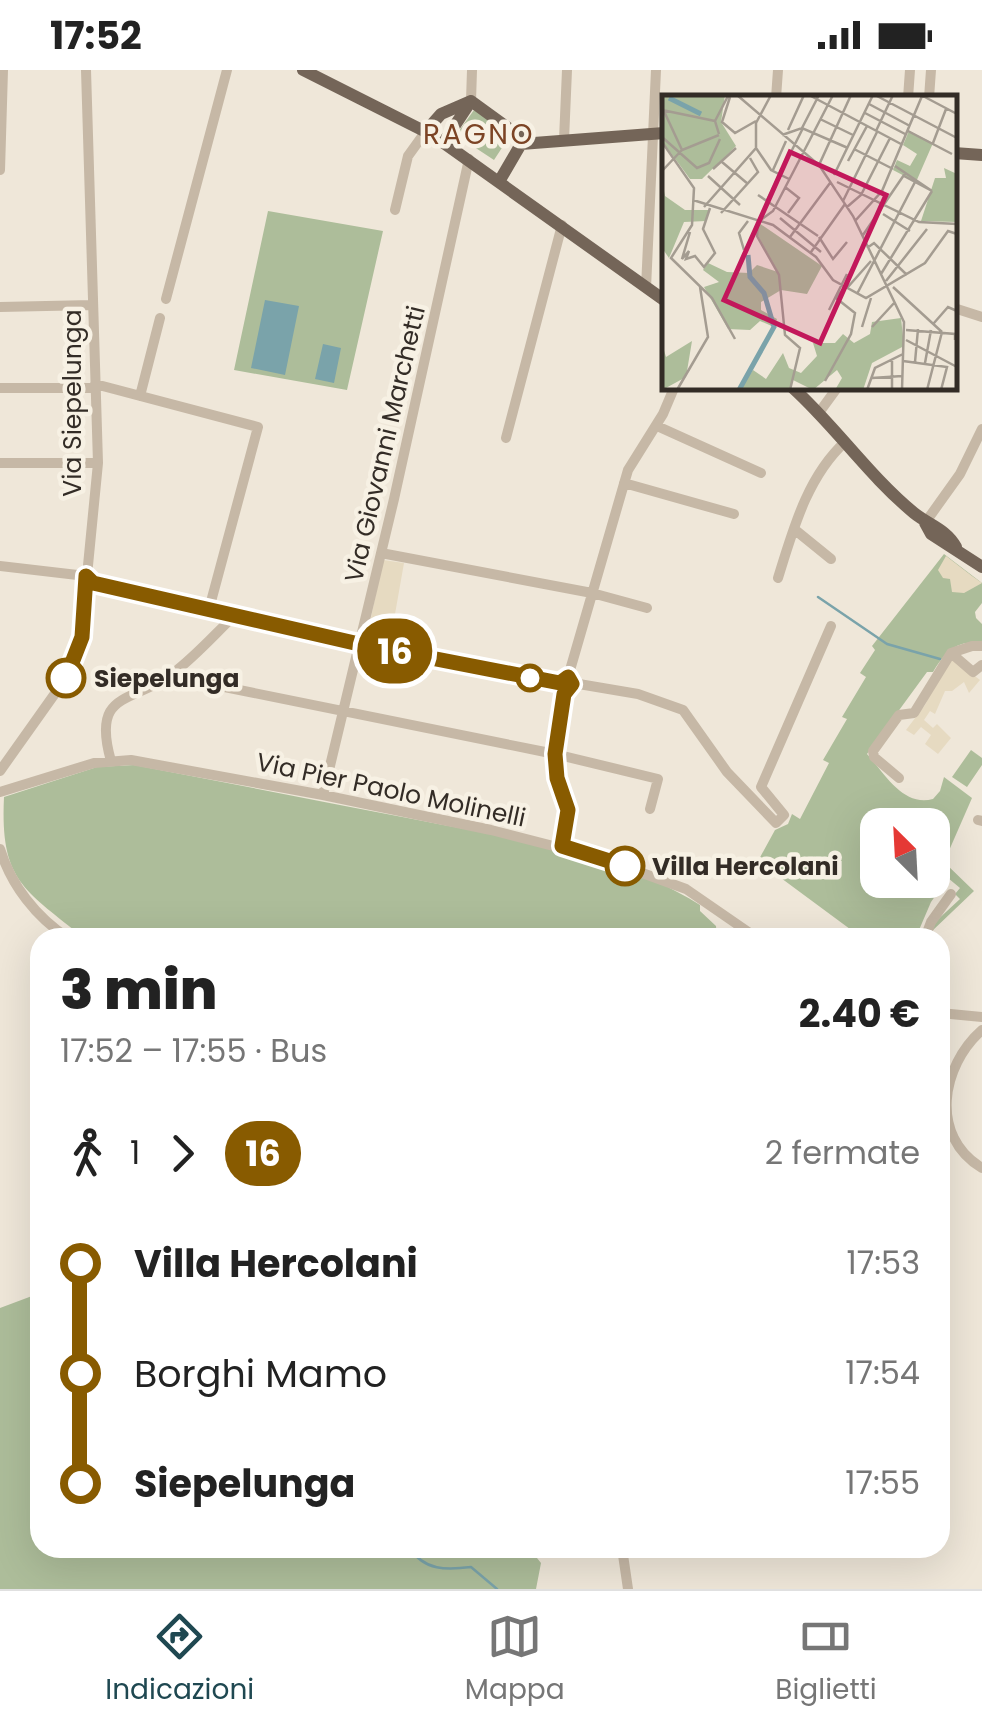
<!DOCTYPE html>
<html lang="it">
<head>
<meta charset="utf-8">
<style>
	:root { --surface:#fff; --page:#f2f2f2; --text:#222; --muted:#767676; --line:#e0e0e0; --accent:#1f4851 }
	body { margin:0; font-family:Poppins,sans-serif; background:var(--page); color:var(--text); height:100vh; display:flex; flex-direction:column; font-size:38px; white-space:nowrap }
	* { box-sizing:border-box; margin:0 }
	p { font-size:32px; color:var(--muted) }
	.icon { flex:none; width:55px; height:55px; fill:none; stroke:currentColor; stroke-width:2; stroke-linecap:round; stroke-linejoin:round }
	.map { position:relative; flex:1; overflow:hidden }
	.sheet { position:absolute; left:30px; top:858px; width:920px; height:630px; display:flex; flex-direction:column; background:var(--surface); border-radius:30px; box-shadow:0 10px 40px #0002 }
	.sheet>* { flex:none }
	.badge { padding:0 20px; border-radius:32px; font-size:35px; line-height:65px }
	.needle { width:65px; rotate:336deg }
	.controls { position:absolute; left:860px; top:738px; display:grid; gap:20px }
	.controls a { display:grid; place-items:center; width:90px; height:90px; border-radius:20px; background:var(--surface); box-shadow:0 10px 40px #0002; font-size:50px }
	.map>.badge { position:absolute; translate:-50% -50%; box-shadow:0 0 0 5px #fff }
	.legs { display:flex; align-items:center; gap:15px; height:110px; padding:0 30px; font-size:32px }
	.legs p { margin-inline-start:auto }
	.summary { display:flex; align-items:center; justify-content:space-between; height:170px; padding:0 30px }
	h1 { font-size:55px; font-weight:800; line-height:75px }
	ul { padding:0 30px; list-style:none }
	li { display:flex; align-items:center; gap:35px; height:110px; font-size:38px }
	li i { display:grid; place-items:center; width:15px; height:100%; margin:0 12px; background:currentColor }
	li i::after { content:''; width:25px; height:25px; margin:-12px; border:8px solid; border-radius:50%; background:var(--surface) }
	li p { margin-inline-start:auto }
	li:first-child i { background:linear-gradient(#0000 50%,currentColor 0) }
	li:last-child i { background:linear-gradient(currentColor 50%,#0000 0) }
	.status { display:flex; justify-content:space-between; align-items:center; height:70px; padding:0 50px; background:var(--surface); direction:ltr }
	.status svg { height:28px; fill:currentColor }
	.dock { display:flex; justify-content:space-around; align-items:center; height:140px; border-top:2px solid var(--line); background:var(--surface); font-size:28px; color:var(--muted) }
	.dock a { display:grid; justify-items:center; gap:5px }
	.dock .selected { color:var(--accent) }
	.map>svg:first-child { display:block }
</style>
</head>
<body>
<div class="status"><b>17:52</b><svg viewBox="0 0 49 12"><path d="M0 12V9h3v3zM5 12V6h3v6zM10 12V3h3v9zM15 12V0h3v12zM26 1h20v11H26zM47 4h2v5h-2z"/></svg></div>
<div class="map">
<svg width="982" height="1519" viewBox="0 0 982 1519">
	<rect width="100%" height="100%" fill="#efe7d9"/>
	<path fill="#adbd9a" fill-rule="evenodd" d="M474,40L511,64L494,90L456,65Z
		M268,141L383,161L347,320L234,300Z
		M944,484L982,513V533L975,542L976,548L982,554V573C956,570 946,581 933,602H927L867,684C885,704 903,737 933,729L940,721L944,707L972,728L944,792L974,821L931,862L933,854L960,829L955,824L960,818L948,808L931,832L916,867H870L854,862L758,791L775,760L788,754L792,744L800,749L829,693L823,690L847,649L842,647L866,607L860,603L875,580L872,576ZM878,755H932V810H878Z
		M971,680L982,688V695L967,717L952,707Z
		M134,695C229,713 323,732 418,750C514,769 616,782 700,835V841L716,856L717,868L83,867C23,819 0,810 4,727L97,697Z
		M40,1223V1478H529L541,1493L536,1519H0V1238Z"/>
	<path fill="#e6dac1" d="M946,486L972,506L982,513L964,523L952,522L950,509L943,508L938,500Z
		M383,490L404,493L392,561L369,557Z
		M949,586L980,610L969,623L964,612L952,621H945L935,644L930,641L924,650L933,658L937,654L951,668L938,684L925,674L931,665L921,657L914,665L906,660L925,635Z"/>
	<path fill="#7aa3aa" d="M265,230L299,236L285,305L251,298Z
		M323,274L341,278L334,313L315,309Z"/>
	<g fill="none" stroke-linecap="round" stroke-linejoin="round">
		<path stroke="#7aa3aa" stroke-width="2.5" d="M818,527L887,574L940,589
			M39,1041L40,1043
			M410,1478C424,1501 447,1500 471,1497L497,1519"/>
		<path stroke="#c6b8a6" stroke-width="10" d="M776,28L778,0
			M908,28L910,0
			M929,28L931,0
			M471,31L472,0
			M564,70L567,0
			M0,100L3,0
			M395,140L408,86L426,61
			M646,218L656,0
			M166,229L227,0
			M0,237L92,235
			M954,238L982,247
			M95,314L258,357L209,539
			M0,318H95
			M140,326L160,248
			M818,344L837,318
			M657,356L761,403
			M506,368L562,155
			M0,393H98
			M624,413L734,444
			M925,453L960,404L982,359
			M794,459L831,489
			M381,483L592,523L647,538
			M0,496L86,506L93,513L359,574L560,613
			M778,508C793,460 807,407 845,372
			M951,583L973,602L982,595
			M170,606L555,684L658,709L650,739
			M573,613L638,624L683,640L727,702L776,753L784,745L761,717L831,556
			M111,691C91,620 132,634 172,604C195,587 214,565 235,545
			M0,701L66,608L81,567L98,393L86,0
			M899,708L874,687L873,681L899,645L914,643L951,583L972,576H982
			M0,722L94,693L131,690L323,725L491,760L604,789L686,819L757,868
			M323,725L394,429L469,89
			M978,750L982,751
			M562,776L567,740L557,708L555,684L565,619L572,615L568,607L628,400L663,344L674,318
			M0,779C11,815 36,847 68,868
			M925,868L931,852L951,824
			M940,943L982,947
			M982,960C941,996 929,1066 982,1098
			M622,1478L628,1519"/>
		<path stroke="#746558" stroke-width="12" d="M303,0L434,66L664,230
			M471,31L519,66L521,74
			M426,61L441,44L471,31
			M444,72L471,31
			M521,74L664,63
			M954,83L982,85
			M500,110L521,74
			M793,318C836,357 869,406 914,443C929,455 946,459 956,477
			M925,453L931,464L982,497"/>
	</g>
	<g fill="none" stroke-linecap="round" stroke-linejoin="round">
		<defs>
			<path id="line-1" d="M66,608L82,567L86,506L93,513L359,574L560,613L568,607L572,614L564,624L555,684L557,708L568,740L562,776L625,796"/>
		</defs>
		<use href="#line-1" stroke="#fff" stroke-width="22"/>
		<use href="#line-1" stroke="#885b00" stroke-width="15"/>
	</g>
	<g fill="#fff" stroke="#885b00" stroke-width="5">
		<circle cx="66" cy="608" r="18"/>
		<circle cx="530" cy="608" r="12"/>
		<circle cx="625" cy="796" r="18"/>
	</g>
	<g text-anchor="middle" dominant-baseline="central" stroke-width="9" stroke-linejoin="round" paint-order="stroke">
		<g font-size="25" fill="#332c26" stroke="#f7f1e4">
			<text transform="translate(72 333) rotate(-90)">Via Siepelunga</text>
			<text transform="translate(385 374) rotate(-77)">Via Giovanni Marchetti</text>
			<text transform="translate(391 720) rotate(12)">Via Pier Paolo Molinelli</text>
		</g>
		<g font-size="25" font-weight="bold" fill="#332c26" stroke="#f7f1e4" text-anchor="start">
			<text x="94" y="608">Siepelunga</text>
			<text x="652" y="796">Villa Hercolani</text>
		</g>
		<g font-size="28" letter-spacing="2.5" fill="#7c4425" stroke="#f7f1e4">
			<text x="479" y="64">RAGNO</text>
		</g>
	</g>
	<g transform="translate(662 25)">
		<rect width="295" height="295" fill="#efe7d9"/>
		<path d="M0,0H63L59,27L74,51L40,84H28L0,46ZM247,36L271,48L254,87L231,75L235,65L248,71L255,59L241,50ZM282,73L295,79V127L259,126L273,83H284ZM0,86L3,101L23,115H47L44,126L22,127L7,163L0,153ZM97,128L160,171L145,199L119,195L99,207V215L115,224L112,232L98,226L88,235L66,234L42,192L57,187L41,175L46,168L65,177L87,178L95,170L116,177L95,139ZM239,223L242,251L210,268L201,295H173L180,283L175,275L151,295L131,285L128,295H77L91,275L104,284L121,258L127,273L139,278L155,261L151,248H173L181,239L192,248L208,239L210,227ZM30,246L24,282L2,294L0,249L4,262Z" fill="#adbd9a"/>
		<path fill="none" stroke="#7aa3aa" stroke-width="5" d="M7,3L39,19M77,295L112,232L102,198L88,182L86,160"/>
		<path fill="none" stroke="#a49c91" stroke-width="2.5" d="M75,0L157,70L191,121L242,227L240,295M147,0L239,49M213,0L295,43M259,0L295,19M68,2L60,27L73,38L94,26M207,9L248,31M1,14L20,55M0,15L53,26M203,18L245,40M158,24L191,40M140,33L157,0M126,35L142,0M214,36L231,0M246,36L290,59M57,39L53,26L66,1M120,40L140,33L186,53M0,42L35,73L47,68L58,44M0,47L32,93L30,130L9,163L50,203L73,244M271,48L284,14M94,53L109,75L127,84M192,54L231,74M186,66L205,31M60,67L86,89M157,70L189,0M233,71L270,96M51,74L74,53M111,75L124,46M0,76L20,55L57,40M172,80L211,0M46,81L78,110M242,81L270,96M175,87L257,127L295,129M123,92L137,103L126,118M96,100L156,141M31,105L111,130L154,162L171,185L204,203L263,168L286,136L295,139M105,105L141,33M181,106L215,37M42,112L94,53V28L109,0M185,112L199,100L228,43M59,118L96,77L88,63M221,119L248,136M118,123L159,157M193,126L220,96L260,1M96,127L95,141L117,180L123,240L138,253L128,295M96,127L111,116L171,0M28,137L20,164L27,156L24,164L33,161L42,172L53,158L41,134L48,113M201,140L244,77M128,142L168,88M157,142L171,164L185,147M205,153L212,148L245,180M82,155L77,138L86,126M149,157L183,109M219,179L270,96M224,186L265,134M231,192L280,237M185,193L209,166M195,199L253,87M167,215L185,179M272,228L286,212L295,216M200,232L209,203M210,232L233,207M244,235L293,239V245M244,245L295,272M230,264V295M241,266L285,272L279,295M253,267L256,234M263,268L269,235M210,283L240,281M163,286L189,239L193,218L174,203L183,192M15,295L46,242L38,192M205,295L213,273L241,259M265,295L280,237"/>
		<path fill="#c2185b" fill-opacity="0.15" stroke="#c2185b" stroke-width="5" d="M128,57L224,100L158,248L62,205Z"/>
		<rect width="295" height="295" fill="none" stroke="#332c26" stroke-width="5"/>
	</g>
</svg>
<div class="controls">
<a><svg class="needle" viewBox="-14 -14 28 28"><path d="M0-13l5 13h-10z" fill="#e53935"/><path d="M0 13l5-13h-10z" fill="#767676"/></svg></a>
</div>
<b class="badge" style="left:395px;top:581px;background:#885b00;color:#fff">16</b>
<section class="sheet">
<div class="summary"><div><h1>3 min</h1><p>17:52 – 17:55 · Bus</p></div><b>2.40 €</b></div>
<div class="legs"><svg class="icon" aria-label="walk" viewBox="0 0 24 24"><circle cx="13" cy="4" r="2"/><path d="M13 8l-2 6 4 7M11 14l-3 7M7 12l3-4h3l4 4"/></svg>1<svg class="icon" aria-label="forward" viewBox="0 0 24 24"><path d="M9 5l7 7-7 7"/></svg><b class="badge" style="background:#885b00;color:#fff">16</b><p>2 fermate</p></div>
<ul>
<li><i style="color:#885b00"></i><b>Villa Hercolani</b><p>17:53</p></li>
<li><i style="color:#885b00"></i><span>Borghi Mamo</span><p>17:54</p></li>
<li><i style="color:#885b00"></i><b>Siepelunga</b><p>17:55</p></li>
</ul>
</section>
</div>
<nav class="dock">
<a class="selected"><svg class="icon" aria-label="directions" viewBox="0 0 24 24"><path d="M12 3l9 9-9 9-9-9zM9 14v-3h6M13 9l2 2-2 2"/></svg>Indicazioni</a>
<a><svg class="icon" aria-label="map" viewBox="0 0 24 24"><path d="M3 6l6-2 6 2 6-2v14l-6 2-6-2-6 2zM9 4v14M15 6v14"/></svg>Mappa</a>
<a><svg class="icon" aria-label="tickets" viewBox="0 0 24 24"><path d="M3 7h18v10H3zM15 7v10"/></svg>Biglietti</a>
</nav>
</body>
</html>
